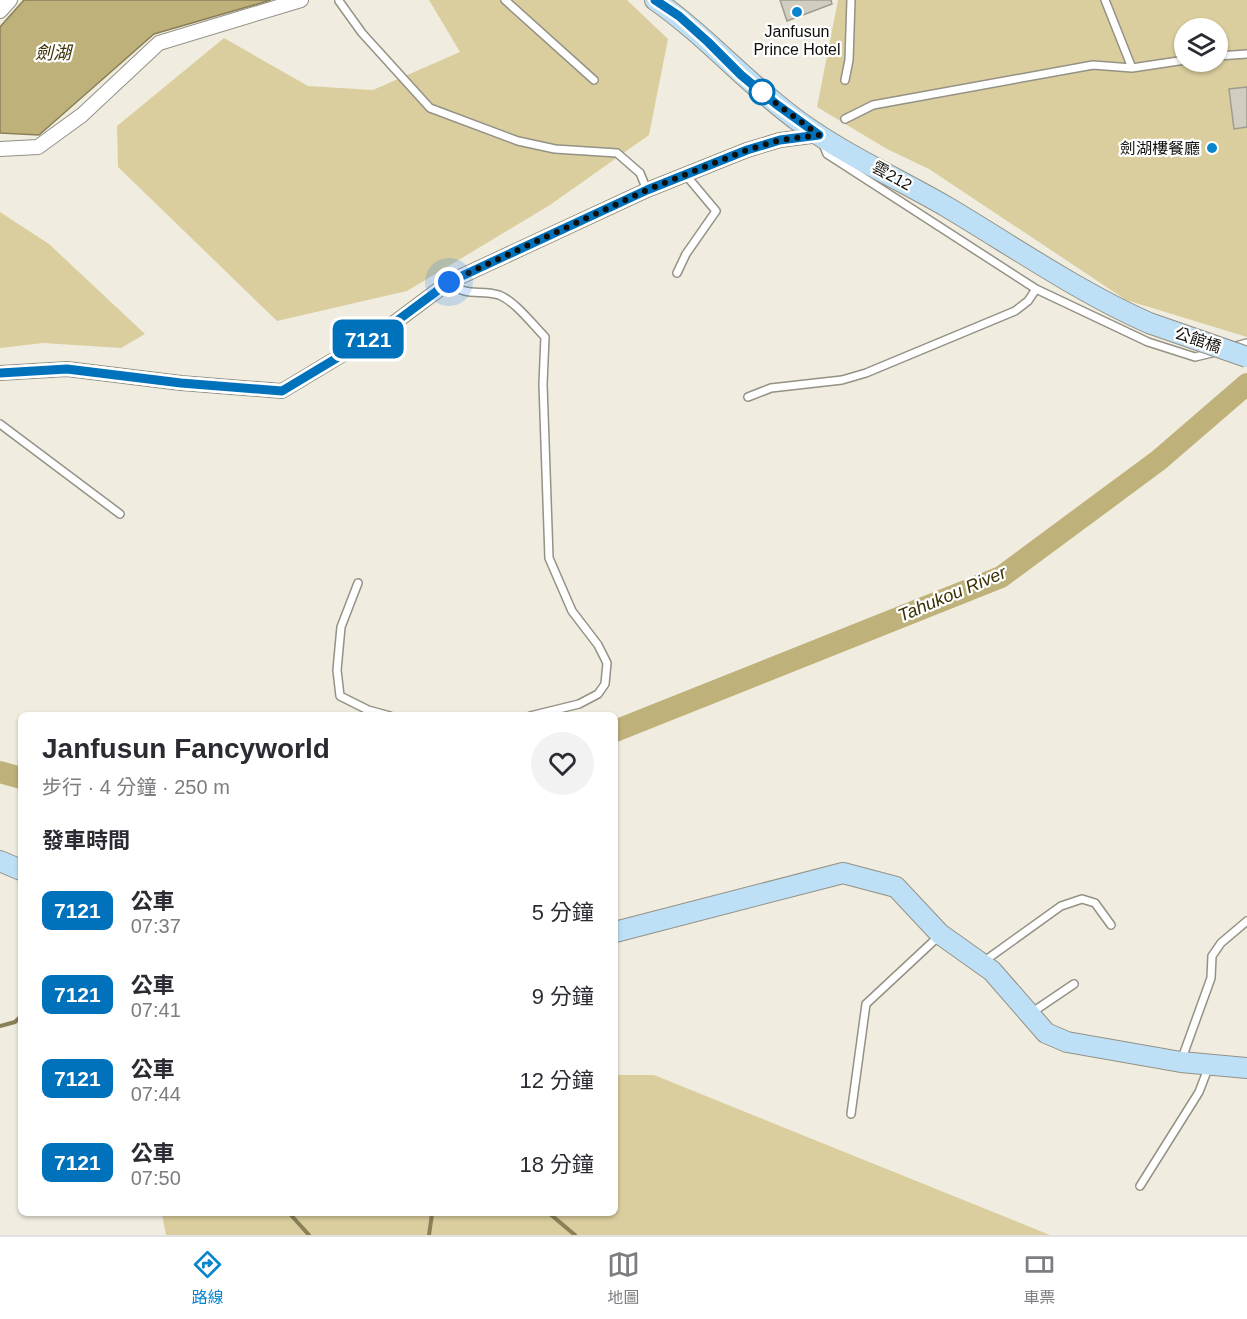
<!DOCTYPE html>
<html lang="zh-TW">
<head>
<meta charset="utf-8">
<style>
	:root { --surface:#fff; --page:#f2f2f3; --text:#2b2b33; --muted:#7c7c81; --line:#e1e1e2; --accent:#0985cd }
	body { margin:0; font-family:Helvetica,"Noto Sans TC",sans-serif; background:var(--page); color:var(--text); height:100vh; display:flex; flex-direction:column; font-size:22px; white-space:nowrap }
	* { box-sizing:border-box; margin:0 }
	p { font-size:20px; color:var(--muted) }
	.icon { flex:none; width:33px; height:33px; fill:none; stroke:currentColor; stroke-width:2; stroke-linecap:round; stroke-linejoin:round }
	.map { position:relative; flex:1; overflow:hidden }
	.drawer { position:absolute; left:18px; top:712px; width:600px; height:504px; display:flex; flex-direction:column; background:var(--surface); border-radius:9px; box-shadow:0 2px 4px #0004 }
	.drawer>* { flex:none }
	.badge { padding:0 12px; border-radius:9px; font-size:21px; line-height:39px }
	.controls { position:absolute; left:1174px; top:18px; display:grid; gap:12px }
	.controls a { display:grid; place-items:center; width:54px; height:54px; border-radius:50%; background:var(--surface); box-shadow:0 2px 4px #0004; font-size:30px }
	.you { position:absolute; width:30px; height:30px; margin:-15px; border:4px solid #fff; border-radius:50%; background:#1a73e8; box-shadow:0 0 0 9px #1a73e833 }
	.map>.badge { position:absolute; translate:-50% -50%; box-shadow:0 0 0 3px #fff }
	h2 { padding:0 24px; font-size:22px; line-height:54px }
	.round { display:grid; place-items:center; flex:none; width:63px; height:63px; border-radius:32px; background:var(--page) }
	.headline { display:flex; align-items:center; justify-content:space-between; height:102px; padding:0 24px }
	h1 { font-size:28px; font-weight:700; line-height:45px }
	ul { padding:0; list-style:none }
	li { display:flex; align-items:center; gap:18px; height:84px; padding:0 24px }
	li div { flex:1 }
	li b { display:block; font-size:22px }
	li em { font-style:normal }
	li .badge { min-width:66px; font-weight:700; text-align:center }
	.dock { display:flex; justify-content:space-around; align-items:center; height:84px; border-top:2px solid var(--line); background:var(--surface); font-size:16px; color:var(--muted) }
	.dock a { display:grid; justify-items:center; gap:3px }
	.dock .on { color:var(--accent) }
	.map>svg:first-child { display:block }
</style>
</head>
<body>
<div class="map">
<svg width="1247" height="1235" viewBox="0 0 1247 1235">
	<rect width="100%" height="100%" fill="#f0ede0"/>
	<path fill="#dace9e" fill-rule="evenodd" d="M429,0H627L668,39L649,135L550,205L407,291L277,321L118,167L117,126L224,38L308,86L373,90L460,52Z
		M838,0H1247V337L1126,300L929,169L887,149L817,107ZM1185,28H1218V62H1185Z
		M0,212L49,244L145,334L121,348L43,343L0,348Z
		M615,1075H654L1050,1235H166L162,1214H615Z"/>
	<path fill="#beb179" stroke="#8a8058" stroke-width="1.5" d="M24,0H271L154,34L39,135L0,133V27Z"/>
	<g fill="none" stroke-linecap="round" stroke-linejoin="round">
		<path stroke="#8a8058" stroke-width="4" d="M0,1026L15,1022L21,1016
			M290,1214L309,1235
			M550,1214L575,1235
			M429,1235L432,1214"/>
		<path stroke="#beb179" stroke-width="22" d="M615,731L1001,577L1159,460L1247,384
			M0,772L21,778"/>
	</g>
	<path fill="#d1cec1" stroke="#9e9c90" stroke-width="1.5" d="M780,0H831L832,4L787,21Z
		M1247,87V127L1234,129L1229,89Z"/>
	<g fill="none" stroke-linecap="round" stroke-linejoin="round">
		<defs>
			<path id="lane" d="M505,0L594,80
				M1105,0L1132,68
				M339,1L362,33L430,108L518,141L555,149L617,153L640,173L647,190
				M1218,56L1247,54
				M845,80L849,60L851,0
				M845,119L873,105L1093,65L1132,68L1185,60
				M823,144L827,154L1036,289L1148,342L1195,357L1216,352
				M677,273L686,254L716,211L685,174
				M449,282C466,298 480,289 499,295C516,302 532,324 545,337L543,384L549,558L572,611L598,645L607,663L605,684L598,694L579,704L530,716
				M1232,347L1247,343
				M748,397L771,388L842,380L866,373L1015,311L1028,301L1036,289
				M0,424L120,514
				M358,583L341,627L337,670L340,696L368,710L390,716
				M983,962L1061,906L1082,899L1095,903L1111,925
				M1031,1013L1074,984
				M1181,1061L1211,978L1212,956L1221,943L1247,921
				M851,1114L866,1004L939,936
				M1140,1186L1199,1092L1209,1066"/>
			<path id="street" d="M0,11L10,0
				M0,149L38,147L82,115L159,43L301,0
				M0,373L67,369L181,383L282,391L390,326L449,282L647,190L747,150L780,140L819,135"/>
			<path id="secondary" d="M655,0C708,37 749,86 801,123C847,156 899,179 947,207C1014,247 1079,292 1149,323
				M0,861L21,870
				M615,932L843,873L896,887L940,934L992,971L1046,1033L1067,1042L1181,1062L1247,1068"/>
		</defs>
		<use href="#lane" stroke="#949185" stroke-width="10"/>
		<use href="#street" stroke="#949185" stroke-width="16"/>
		<use href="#secondary" stroke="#949185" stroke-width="22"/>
		<use href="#lane" stroke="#fff" stroke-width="7"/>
		<use href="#street" stroke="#fff" stroke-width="14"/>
		<use href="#secondary" stroke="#bee0f6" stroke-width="20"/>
		<defs>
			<path id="secondary-bridge" d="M1149,323L1247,357"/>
		</defs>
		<use href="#secondary-bridge" stroke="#949185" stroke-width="22" stroke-linecap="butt"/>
		<use href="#secondary-bridge" stroke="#bee0f6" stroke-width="20"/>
	</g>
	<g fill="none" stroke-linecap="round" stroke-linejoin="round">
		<defs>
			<path id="line" d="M0,373L67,369L181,383L282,391L390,326L449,282L647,190L747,150L780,140L819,135L776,104L741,75L708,42L679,16L655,0"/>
		</defs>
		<use href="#line" stroke="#fff" stroke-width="14"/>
		<use href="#line" stroke="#0072bc" stroke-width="9"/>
		<path stroke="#100f0a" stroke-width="6" stroke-dasharray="0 10.8" d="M449,282L647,190L747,150L780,140L819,135L758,90L762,92"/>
	</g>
	<g fill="#0985cd" stroke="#fff" stroke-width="2">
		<circle cx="797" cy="12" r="6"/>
		<circle cx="1212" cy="148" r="6"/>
	</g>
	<circle fill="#fff" stroke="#0072bc" stroke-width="3" cx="762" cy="92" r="12"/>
	<g text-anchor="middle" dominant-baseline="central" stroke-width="4.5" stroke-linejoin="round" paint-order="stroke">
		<g font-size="16" fill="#100f0a" stroke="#fff">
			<text x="797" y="31">Janfusun<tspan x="797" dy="18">Prince Hotel</tspan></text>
			<text x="1200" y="148" text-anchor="end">劍湖樓餐廳</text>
		</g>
		<g font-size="16" fill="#100f0a" stroke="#fff">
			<text transform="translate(892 176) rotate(29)">雲212</text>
			<text transform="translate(1198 340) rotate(19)">公館橋</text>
		</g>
		<g font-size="18" font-style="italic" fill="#3b3203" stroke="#fff">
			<text x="53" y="53">劍湖</text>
			<text transform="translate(952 594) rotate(-23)">Tahukou River</text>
		</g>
	</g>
</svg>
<div class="controls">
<a><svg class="icon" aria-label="layers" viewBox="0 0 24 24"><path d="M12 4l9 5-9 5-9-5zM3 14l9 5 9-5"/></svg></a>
</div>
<div class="you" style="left:449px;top:282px"></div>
<b class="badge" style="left:368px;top:339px;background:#0072bc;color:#fff">7121</b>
<section class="drawer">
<div class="headline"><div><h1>Janfusun Fancyworld</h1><p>步行 · 4 分鐘 · 250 m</p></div><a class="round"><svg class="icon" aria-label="heart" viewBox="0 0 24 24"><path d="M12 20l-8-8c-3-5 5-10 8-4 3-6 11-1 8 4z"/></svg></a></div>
<h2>發車時間</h2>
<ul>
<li><span class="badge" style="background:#0072bc;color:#fff">7121</span><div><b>公車</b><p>07:37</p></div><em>5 分鐘</em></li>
<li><span class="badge" style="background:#0072bc;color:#fff">7121</span><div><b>公車</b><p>07:41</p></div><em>9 分鐘</em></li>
<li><span class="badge" style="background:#0072bc;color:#fff">7121</span><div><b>公車</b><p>07:44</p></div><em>12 分鐘</em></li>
<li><span class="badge" style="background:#0072bc;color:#fff">7121</span><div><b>公車</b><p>07:50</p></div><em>18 分鐘</em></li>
</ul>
</section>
</div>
<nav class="dock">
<a class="on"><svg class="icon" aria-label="directions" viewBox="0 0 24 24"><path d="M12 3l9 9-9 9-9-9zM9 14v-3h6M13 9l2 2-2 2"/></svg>路線</a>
<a><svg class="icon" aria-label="map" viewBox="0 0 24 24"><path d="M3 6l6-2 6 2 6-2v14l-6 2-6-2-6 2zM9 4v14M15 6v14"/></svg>地圖</a>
<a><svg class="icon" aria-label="tickets" viewBox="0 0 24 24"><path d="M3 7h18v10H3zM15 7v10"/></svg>車票</a>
</nav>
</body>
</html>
